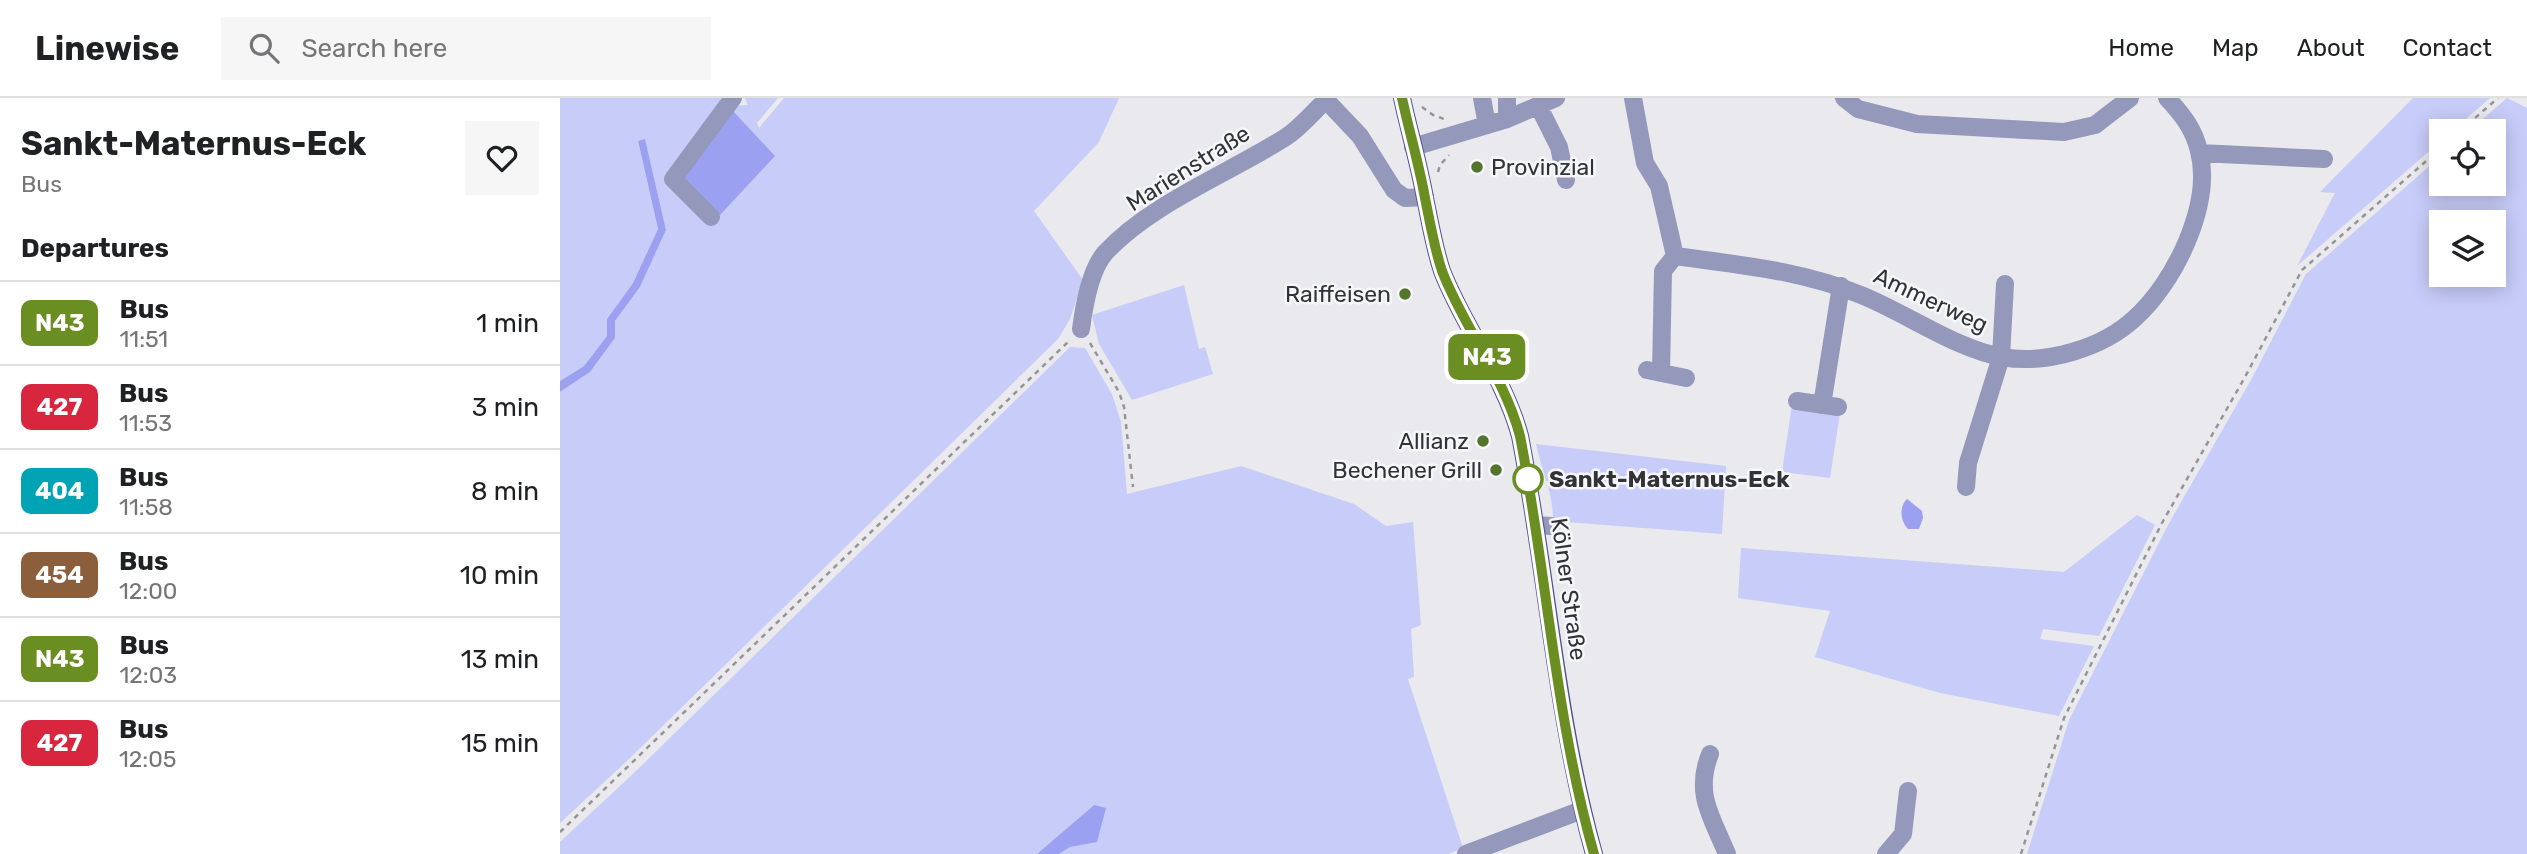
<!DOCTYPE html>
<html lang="en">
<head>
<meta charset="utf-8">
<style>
	:root { --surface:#fff; --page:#f6f6f6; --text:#202124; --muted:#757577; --line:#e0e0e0 }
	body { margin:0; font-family:Rubik,sans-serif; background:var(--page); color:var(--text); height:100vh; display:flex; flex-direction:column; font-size:26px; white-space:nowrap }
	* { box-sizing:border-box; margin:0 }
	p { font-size:23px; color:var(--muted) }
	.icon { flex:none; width:38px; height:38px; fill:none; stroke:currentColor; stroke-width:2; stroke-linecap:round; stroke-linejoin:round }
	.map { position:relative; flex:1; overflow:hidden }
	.sheet { display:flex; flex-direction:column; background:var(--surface); width:560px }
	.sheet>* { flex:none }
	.badge { padding:0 14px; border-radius:10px; font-size:24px; line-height:46px }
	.fabs { position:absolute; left:1869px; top:21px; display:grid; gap:14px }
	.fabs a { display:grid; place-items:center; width:77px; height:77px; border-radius:0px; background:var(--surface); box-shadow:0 4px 18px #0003; font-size:35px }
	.map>.badge { position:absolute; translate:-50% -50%; box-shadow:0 0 0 4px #fff }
	h2 { padding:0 21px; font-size:26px; line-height:63px }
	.round { display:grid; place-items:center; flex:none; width:74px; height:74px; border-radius:0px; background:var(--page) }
	.head { display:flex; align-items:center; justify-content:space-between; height:119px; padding:0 21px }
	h1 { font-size:33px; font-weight:700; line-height:52px }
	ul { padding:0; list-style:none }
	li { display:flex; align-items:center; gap:21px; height:84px; padding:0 21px; border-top:2px solid var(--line) }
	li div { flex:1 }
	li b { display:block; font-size:26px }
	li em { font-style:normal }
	li .badge { min-width:77px; font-weight:700; text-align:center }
	header { display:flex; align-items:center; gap:42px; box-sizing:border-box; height:98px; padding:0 35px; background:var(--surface); border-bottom:2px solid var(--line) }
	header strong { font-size:33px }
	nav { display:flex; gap:38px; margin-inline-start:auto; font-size:24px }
	.search { width:490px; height:63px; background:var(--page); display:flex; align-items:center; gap:18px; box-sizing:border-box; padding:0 24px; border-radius:0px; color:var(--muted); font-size:26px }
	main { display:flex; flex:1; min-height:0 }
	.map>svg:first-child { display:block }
</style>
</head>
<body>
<header>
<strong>Linewise</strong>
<div class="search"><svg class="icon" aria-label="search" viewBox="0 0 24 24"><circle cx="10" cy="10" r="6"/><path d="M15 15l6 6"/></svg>Search here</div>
<nav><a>Home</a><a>Map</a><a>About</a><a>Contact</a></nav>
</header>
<main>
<section class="sheet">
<div class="head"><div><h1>Sankt-Maternus-Eck</h1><p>Bus</p></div><a class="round"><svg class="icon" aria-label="heart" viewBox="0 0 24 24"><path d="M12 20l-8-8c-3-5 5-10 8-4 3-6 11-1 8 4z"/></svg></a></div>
<h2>Departures</h2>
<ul>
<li><span class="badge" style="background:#6b8e23;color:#fff">N43</span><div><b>Bus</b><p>11:51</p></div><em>1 min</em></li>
<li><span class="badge" style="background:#d7263d;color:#fff">427</span><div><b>Bus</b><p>11:53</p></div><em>3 min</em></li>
<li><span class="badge" style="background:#00a3b4;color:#fff">404</span><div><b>Bus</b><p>11:58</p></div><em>8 min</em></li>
<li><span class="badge" style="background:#8b5e3c;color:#fff">454</span><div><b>Bus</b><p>12:00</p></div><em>10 min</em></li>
<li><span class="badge" style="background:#6b8e23;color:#fff">N43</span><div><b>Bus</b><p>12:03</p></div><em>13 min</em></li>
<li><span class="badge" style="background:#d7263d;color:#fff">427</span><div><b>Bus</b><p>12:05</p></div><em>15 min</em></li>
</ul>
</section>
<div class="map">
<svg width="1967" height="756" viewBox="0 0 1967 756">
	<rect width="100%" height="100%" fill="#e9e9ee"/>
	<path fill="#c7ccf8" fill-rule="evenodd" d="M0,0H161L157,9L188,7L185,0H218L197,25L199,30L224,0H559L539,44L474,113L523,182L510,221L498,241L69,661L0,725V294L30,274L55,240V223L80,189L106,132L85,42L78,44L98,131L73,185L47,221V238L24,268L0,283Z
		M1853,0H1930L1892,33H1881V43L1737,168L1775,95L1760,94Z
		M1947,0L1967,10V756H1467L1509,622L1608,427L1691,282L1746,176L1881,58V86H1934V33H1909ZM1881,124H1934V177H1881Z
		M624,187L639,251L645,249L653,276L572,302L539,246L532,217Z
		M510,249L525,250L552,296L561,324L567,396L681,368L794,406L826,428L853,424L861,527L851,531L854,579L848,581L903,750L888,756H499L510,749L534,707L477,756H0V744L77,672Z
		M1232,307L1280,315L1270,380L1222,374Z
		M976,346L1166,368L1162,436L993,423C993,393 982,374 976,346Z
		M1577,417L1595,427L1539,538L1483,531L1480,541L1534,548L1499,618L1380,595L1255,559L1270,513L1178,500L1181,450L1504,474Z"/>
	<path fill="#9ba1f0" d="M172,12L215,58L160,117L122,80Z
		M85,41L106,132L80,189L55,223V240L30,274L0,294V283L24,268L47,238V221L73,185L98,131L78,43Z
		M1347,401L1362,413L1363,420L1359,431H1348C1340,423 1339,408 1347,401Z
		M534,707L546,710L537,744L510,749L499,756H477Z"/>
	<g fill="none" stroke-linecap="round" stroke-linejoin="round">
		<path stroke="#959598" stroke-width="2.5" stroke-dasharray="5 5" stroke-linecap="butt" d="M862,9L873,17L884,21
			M1900,33L1938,0
			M878,74L880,67L889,57
			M530,245L559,294L564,309L573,389
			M0,734L509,243
			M1461,756L1504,620L1602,425L1685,279L1742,172L1881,50"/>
		<path stroke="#9498bb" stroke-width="18" d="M764,0L800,38L834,92L845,100L865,99
			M922,0L927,27
			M947,0V21
			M1073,0L1085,65L1099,88L1115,158C1180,167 1240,172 1301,197C1344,214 1398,252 1442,259C1486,267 1543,250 1575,220C1614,185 1653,107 1639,53C1634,31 1622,16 1607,0
			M1284,0L1298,11L1357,26L1504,34L1535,27L1570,0
			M979,9L999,49L1006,82
			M853,49L947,21L996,0
			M1640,55L1764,61
			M151,119L113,81L173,0
			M521,231C524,208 530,172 545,155C591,105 670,75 726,39C741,29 753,14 766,2
			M1087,272L1126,280
			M1101,275L1103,173L1115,158
			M1237,303L1278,309
			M1262,307L1281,188
			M1406,389L1408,365L1441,259L1445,186
			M975,427L991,428
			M1150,656C1134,696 1152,719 1167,756
			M906,756L1022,712
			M1326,756L1343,736L1348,693"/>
		<path stroke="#50538f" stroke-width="18" d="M842,0C849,33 859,66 865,100C870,124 874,149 882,173C904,230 944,278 960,338C987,477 996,619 1034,756"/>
	</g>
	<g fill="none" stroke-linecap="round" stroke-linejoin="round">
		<defs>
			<path id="line" d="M842,0C849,33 859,66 865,100C870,124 874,149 882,173C904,230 944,278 960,338C987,477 995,619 1034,756"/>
		</defs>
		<use href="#line" stroke="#fff" stroke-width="16"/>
		<use href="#line" stroke="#6b8e23" stroke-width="10"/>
	</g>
	<g fill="#54752c" stroke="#f6f7fc" stroke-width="2.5">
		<circle cx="917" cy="69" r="7"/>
		<circle cx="845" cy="196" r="7"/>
		<circle cx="923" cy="343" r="7"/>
		<circle cx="936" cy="372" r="7"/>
	</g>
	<circle fill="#fff" stroke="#6b8e23" stroke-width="3.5" cx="968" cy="381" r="14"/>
	<g text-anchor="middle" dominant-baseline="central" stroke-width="5" stroke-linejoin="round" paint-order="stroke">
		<g font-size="23" fill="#333335" stroke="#f6f7fc" text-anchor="end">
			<text x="931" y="69" text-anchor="start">Provinzial</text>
			<text x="831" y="196">Raiffeisen</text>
			<text x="909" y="343">Allianz</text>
			<text x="922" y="372">Bechener Grill</text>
		</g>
		<g font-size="23" fill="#333335" stroke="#f6f7fc">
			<text transform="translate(628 70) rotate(-32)">Marienstraße</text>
			<text transform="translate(1371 202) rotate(25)">Ammerweg</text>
			<text transform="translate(1009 491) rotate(82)">Kölner Straße</text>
		</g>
		<g font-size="23" font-weight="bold" fill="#333335" stroke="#f6f7fc" text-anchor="start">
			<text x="989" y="381">Sankt-Maternus-Eck</text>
		</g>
	</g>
</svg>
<div class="fabs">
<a><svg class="icon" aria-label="locate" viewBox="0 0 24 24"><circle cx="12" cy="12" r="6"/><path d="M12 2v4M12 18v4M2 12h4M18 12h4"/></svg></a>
<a><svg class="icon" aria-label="layers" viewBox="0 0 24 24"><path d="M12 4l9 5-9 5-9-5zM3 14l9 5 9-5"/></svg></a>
</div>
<b class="badge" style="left:927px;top:259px;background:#6b8e23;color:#fff">N43</b>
</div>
</main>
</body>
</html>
